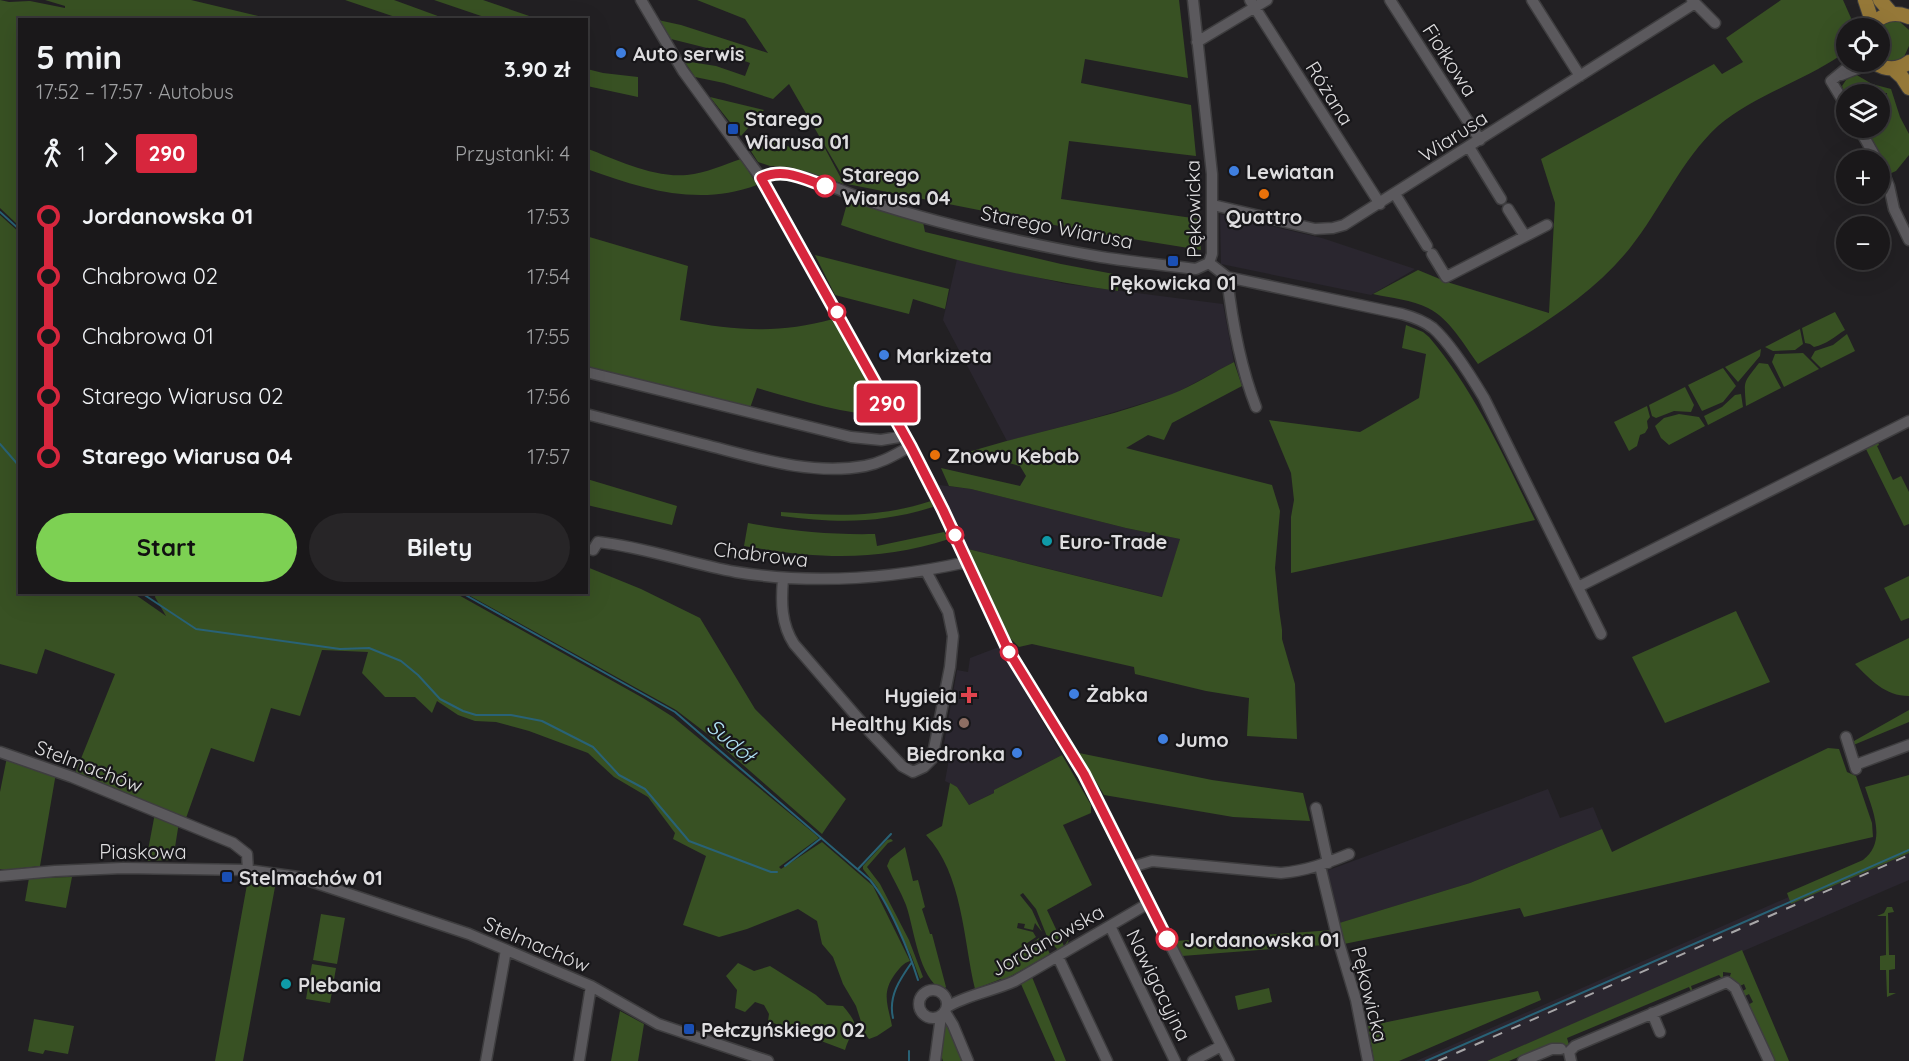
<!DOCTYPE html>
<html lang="pl">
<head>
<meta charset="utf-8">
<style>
	:root { --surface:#1a181a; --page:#272527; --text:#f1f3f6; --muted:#9fa0a2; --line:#383739; --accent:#7dd153 }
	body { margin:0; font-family:Quicksand,sans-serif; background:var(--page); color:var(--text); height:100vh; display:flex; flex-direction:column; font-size:22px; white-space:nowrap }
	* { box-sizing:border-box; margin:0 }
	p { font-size:20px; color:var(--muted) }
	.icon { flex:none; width:33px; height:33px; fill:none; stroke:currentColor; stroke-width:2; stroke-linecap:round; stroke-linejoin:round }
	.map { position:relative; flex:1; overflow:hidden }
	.drawer { position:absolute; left:18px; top:18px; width:570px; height:576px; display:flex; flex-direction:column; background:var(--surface); border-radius:0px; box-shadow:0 6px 24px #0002,0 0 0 2px var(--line) }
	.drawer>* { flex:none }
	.badge { padding:0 12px; border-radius:4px; font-size:21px; line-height:39px }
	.buttons { position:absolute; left:1836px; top:18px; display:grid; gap:12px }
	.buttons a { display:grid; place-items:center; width:54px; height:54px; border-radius:50%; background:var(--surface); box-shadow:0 6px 24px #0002,0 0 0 2px var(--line); font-size:30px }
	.map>.badge { position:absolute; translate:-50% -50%; box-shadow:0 0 0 3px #fff }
	.legs { display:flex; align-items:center; gap:9px; height:66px; padding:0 18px; font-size:20px }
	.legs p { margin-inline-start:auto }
	.head { display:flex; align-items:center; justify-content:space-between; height:102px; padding:0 18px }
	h1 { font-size:33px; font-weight:700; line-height:45px }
	.cta { display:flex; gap:12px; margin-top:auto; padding:12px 18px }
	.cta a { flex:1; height:69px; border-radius:36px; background:var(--accent); color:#111; font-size:24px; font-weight:700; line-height:69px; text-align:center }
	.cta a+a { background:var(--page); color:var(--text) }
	ul { padding:0 18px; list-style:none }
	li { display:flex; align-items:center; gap:21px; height:60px; font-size:22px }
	li i { display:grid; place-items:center; width:9px; height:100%; margin:0 8px; background:currentColor }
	li i::after { content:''; width:15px; height:15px; margin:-8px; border:4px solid; border-radius:50%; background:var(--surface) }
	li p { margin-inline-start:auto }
	li:first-child i { background:linear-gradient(#0000 50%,currentColor 0) }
	li:last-child i { background:linear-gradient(currentColor 50%,#0000 0) }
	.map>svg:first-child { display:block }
</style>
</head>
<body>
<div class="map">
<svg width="1909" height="1061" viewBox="0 0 1909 1061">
	<rect width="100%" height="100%" fill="#222023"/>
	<path fill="#2a262f" d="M1220,214L1322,238L1415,269L1371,295L1221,264Z
		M957,259L1066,284L1223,304L1234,362L1174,394L1084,421L1007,441L943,320Z
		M939,485L971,489L1126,528L1180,539L1163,597L968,549Z
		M999,647L1062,755L994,790V793L969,805L957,787L945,781L949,759L942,755L957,670L968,672L970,658Z
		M1548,789L1560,818L1593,807L1602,829L1470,883L1340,923L1326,871Z
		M1909,844V880L1487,1061H1416Z"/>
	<path fill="#385123" d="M0,0L9,2L30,1L65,8V6L45,0H191L271,19L20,20L19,226L0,208Z
		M345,0H394L446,19H401Z
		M434,0H483L538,19H490Z
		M697,0H1179L1188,78L1085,59L1081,83L1191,105L1196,156L1069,141L1061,199L1199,219L1201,250L1095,233L847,184L789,84L773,99L724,83L695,77L684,61L716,66L745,76L750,63L715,50L671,39L658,20L681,25L768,53L745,19Z
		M1781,0H1843L1851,18L1849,28H1846V38L1841,55C1802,82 1754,95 1718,126C1681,160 1661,209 1630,248C1589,299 1533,330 1478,364C1464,345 1450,319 1428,308C1412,300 1391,298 1373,294L1418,270L1447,282L1549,313L1555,203L1541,159L1714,64L1722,74L1743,62L1726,38Z
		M1891,21L1900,22L1909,30V46L1903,59C1895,62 1886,62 1880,55V33L1883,24Z
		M587,69L603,73L638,77V97L587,86Z
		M1855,74L1872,84L1891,89L1900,117L1909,134V155L1896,171L1889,174L1865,128H1880V98L1887,97V93L1846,94V97L1842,86L1846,80Z
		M710,97L764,110L741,136Z
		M820,139L844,184L790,167L770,166L758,162L749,148L756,140L771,141L803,151L804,146Z
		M586,148C617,160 653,178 687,175C706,173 723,165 741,159L757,185C698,207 643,189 587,169Z
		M848,200L923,222L925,232L1061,264L1119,275L1118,291C1024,278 930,256 841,225Z
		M0,215L20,233V592L133,593L166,616L155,597L156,593H455L643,698L673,717L816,835L819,838L779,867L781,869L822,842L873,886L910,961C903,963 900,968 895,974C881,993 888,1005 892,1026L877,1036L869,1039L865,1034L856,1006L843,984L833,957L822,944L817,921L798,909L747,929L719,937L683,925L706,856L673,839L675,833L648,797L614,777L588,753L529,731L496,722L475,721L458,715L437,701L432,713L415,697H385L362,673L368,652L322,650L300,716L271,708L254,762L211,748L185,821L74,776L115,674L45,649L37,674L0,664Z
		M586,236L688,266L680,320C736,331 778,334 833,319L888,416C843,414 800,400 757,388L750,408L587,367Z
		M815,255L949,289L945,309L913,299L909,314L835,295Z
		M1835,312L1845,330C1834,337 1827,344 1814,347L1810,344L1805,343L1802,328Z
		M1406,325L1423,332L1429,337C1475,391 1504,457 1535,520L1291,573V517L1294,500L1291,473L1269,420L1360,432L1419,398L1426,354L1402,348Z
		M1800,329L1803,344L1795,350L1773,351L1765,347Z
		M1847,334L1855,351L1821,368L1811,358L1815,351L1833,345Z
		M1761,349L1760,356L1738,382L1725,367Z
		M1803,353L1819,369L1784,387L1772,362L1775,354Z
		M1234,362L1242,386L1172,423L1164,440L1148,435L1126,448L1272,485L1280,511L1275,568L1279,609L1282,630V639L1295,684L1297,739L1247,736L1249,698L1206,691L1135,674L1134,667L1032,644L1019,647L1010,638L968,549L1162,597L1180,539L1126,528L971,489L949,486L941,468L1020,486L1026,476L1020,466L969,452C1036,431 1106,419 1172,394C1193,386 1214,372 1234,362Z
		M1759,363L1768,364L1781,388L1746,406C1744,379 1743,384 1759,363Z
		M1723,368L1736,386L1723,402L1702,411L1688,385Z
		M1685,387L1694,405L1691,412L1674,411L1656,418L1652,416L1649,405Z
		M1741,394L1743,407L1708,425L1704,416L1722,407L1735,395Z
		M1647,406L1650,417L1647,421L1648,428L1645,433L1640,435L1637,446L1629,451L1614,422Z
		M1679,414L1699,417L1705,426L1669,445L1661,438L1655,426L1664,418Z
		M1878,443L1879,445L1877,446L1893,480L1901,476L1909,492V524L1904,526L1866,449Z
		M587,479L677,506L672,525L587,505Z
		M931,501L933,507C878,524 837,523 781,516V512C835,516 879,518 931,501Z
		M748,523C790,531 832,535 875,534L877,546L944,532L949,539C878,562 817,559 744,546Z
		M587,567L641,589L700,618L755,709L846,799L822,834L710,736L676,710L465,593L586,592Z
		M1909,576V618L1901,621L1884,588Z
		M1736,611L1770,682L1665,723L1632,657Z
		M1909,638V696C1885,696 1871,680 1855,664Z
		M1909,710V722L1851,746L1854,741Z
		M1828,748L1839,749L1847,772L1856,776L1872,823L1873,837L1524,917L1520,908L1344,944L1336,924L1470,883L1602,829L1612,852Z
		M1079,753L1212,780L1303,793L1310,821L1233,817L1104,795Z
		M1062,755L1091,805V813L1063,825L1092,885L1047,910L1064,946L1069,939L1067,945L1058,950L1048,939L1036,909L1023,893L1020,895L1032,910L1042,932L1035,923L1033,930L1024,928L1025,924L1018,923L1017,928L1033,932L1036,937L1010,955L1012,957L1039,938L1045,944L1050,954L1002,981L1001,979L975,989C963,939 963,874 926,835L942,826L950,783L957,787L969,805L994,793V790Z
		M7,757L56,773L40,866L6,870L0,869V792Z
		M1909,775V853L1791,904L1787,893L1863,860C1887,842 1873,811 1865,787Z
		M155,813L179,822L173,860L146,861Z
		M891,839L893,841L888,843L867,867L880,884L909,940L923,977L920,979L911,955L877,887L863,869V866L887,840Z
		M905,847L913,881L918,880L925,907L922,909L930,934H932L946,987L943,991C918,977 915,931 906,905C901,892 893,879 887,866L890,859Z
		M72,877L66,908L25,901L29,878Z
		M248,879L275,887L243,1061H215Z
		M1887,907H1892L1894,912L1888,913L1889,955H1895V969L1889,970V993H1896L1887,997L1886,970H1880V956L1886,955V916H1877L1884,913Z
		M321,914L345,918L337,964L313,960Z
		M1333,930L1337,944L1182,956L1175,941Z
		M1742,950L1789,1061H1772L1748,1005L1753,1002L1749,994L1743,997L1741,992L1746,989L1744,984L1738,987L1729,979L1731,973L1723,972V980L1719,975L1691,986L1693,992L1692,993L1689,987L1567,1038L1569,1045L1539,1048L1509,1061H1487Z
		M738,963L754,971L770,966L816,995L827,1005L843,1006C864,1031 852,1026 845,1050L768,1021L769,1014L764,1005L755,1002L745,1012L735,1008L737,990L726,976Z
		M312,964L336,968L330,1003L306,999Z
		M1032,977L1066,1061H1055L1021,984Z
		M1269,988L1272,1002L1238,1010L1235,996Z
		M1538,991L1541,1000L1399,1061H1374L1368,1026Z
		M620,1011L644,1024L638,1061H611Z
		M34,1019L74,1026L68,1054L45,1050L43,1054L28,1051Z
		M948,1025L963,1061H943L941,1055L945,1027Z"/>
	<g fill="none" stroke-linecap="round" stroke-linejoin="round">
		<path stroke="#296276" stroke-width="2" d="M0,212L20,230
			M0,444L20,467
			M140,592L196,629L340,649L369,648L401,661L418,675L440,699L463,711L476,715H511L542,721L593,747L619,775L645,789L689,841L771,872H777
			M460,592L675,712L870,880C889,903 909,951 918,980
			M785,866L820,839
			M858,869L891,834
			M893,1018C888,996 900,979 912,962
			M909,1051V1061
			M1426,1061L1909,850"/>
		<defs>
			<path id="minor" d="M641,0L683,71L761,178L869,370L934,490L1009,652L1084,774L1229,1061
				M1193,0L1212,174V254L1209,263
				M1250,0L1380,204
				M1390,0L1480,140
				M1532,0L1580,76
				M1692,0L1715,23
				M1197,42L1267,0
				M1841,75L1864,66L1877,65
				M1846,106L1831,81L1854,62
				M1859,128L1877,160
				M1469,147L1501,199
				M1880,165L1889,186L1894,209L1909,240
				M761,178C789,164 837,190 866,200C942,225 1022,243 1101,257C1133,262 1165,265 1196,269L1209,263
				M1395,194L1427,246
				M1213,205L1315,229L1333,228L1344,225L1695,3
				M1508,209L1525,236
				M1432,254L1446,277L1547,225
				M1209,263L1227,277C1232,321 1240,366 1256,407
				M1227,277L1402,314C1413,317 1424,321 1433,328C1450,343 1472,378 1484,398L1601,634
				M586,372L851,437L881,440L905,436
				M586,414C625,424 664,434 702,444C754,457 810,476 865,466C882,463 896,454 911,446
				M593,550L598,542C645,547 690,564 736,572C814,585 890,579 967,562
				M783,579C781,602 781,624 794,644L870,732L902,766L913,772L924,767L932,759L950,667L953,636L948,612L926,571
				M1578,587L1909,421
				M1846,737L1856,769
				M0,752L72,777L233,843L247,854L248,870
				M1855,765L1909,745
				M1316,808L1328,863
				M1320,866L1338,940L1356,1000L1368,1061
				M1132,867L1152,861L1281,873C1306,871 1327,863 1349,854
				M0,876L55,871L123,868L248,870L298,877L469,934L591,986L658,1024L768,1061
				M1110,926L1175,1061
				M1058,957L1107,1061
				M919 1004a14 14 0 1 1 28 0a14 14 0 1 1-28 0Z
				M947,1007C966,995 993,991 1015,981L1149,903
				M945,1012L953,1025L968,1061
				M1652,1013L1660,1032
				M486,1061L506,950
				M579,1061L591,986
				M935,1061L941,1016
				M1193,1061L1221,1046
				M1523,1061L1552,1049H1561
				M1571,1061L1569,1052L1575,1046L1727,982L1735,988L1769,1061"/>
			<path id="major" d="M1865,0L1873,24
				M1880,0L1892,14
				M1871,28C1879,14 1895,11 1909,17
				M1873,62C1885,70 1897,71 1909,62
				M1893,69L1902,77L1909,88"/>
		</defs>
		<use href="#minor" stroke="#3e3d3f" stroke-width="13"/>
		<use href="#major" stroke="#3e3d3f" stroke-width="16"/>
		<use href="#minor" stroke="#5b595d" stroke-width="10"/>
		<use href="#major" stroke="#957838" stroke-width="14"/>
		<path stroke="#a7a6a8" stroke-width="2" stroke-dasharray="10 10" stroke-linecap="butt" d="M1438,1061L1909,855"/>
	</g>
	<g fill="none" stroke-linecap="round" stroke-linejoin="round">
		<defs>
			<path id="line-1" d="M825,186C804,179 783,167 761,178L911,447L943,510L1009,652L1084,774L1167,939"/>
		</defs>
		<use href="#line-1" stroke="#fff" stroke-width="14"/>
		<use href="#line-1" stroke="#d7263d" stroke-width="9"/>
	</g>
	<g fill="#3f7fe0" stroke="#18171a" stroke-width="2">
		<circle cx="621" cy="53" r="6"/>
		<circle cx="1234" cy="171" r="6"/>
		<circle cx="884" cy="355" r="6"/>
		<circle cx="1074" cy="694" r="6"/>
		<circle cx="1163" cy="739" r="6"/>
		<circle cx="1017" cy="753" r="6"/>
	</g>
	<g fill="#1a4fb4" stroke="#18171a" stroke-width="2">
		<rect x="727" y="123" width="12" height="12" rx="3"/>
		<rect x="1167" y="255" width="12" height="12" rx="3"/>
		<rect x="221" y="871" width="12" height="12" rx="3"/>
		<rect x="683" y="1023" width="12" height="12" rx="3"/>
	</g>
	<g fill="#fff" stroke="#d7263d" stroke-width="3">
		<circle cx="825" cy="186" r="10"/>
		<circle cx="837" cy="312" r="8"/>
		<circle cx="955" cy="535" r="8"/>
		<circle cx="1009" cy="652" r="8"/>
		<circle cx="1167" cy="939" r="10"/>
	</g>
	<g fill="#e8710a" stroke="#18171a" stroke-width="2">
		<circle cx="1264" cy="194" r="6"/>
		<circle cx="935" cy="455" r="6"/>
	</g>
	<g fill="#0f9aa8" stroke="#18171a" stroke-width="2">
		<circle cx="1047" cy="541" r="6"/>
		<circle cx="286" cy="984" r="6"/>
	</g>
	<path fill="#e0444e" stroke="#18171a" stroke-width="2" d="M966 686h6v6h6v6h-6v6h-6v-6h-6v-6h6z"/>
	<circle fill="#8d6e63" stroke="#18171a" stroke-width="2" cx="964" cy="723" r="6"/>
	<g text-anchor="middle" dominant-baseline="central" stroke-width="4.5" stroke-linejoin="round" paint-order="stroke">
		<g font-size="20" font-weight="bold" fill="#dedddf" stroke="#18171a" text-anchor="start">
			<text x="633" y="53">Auto serwis</text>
			<text x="745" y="118">Starego<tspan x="745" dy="23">Wiarusa 01</tspan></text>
			<text x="1246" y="171">Lewiatan</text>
			<text x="1264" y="216" text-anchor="middle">Quattro</text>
			<text x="1173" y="282" text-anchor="middle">Pękowicka 01</text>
			<text x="896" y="355">Markizeta</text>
			<text x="947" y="455">Znowu Kebab</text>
			<text x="1059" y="541">Euro-Trade</text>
			<text x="1086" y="694">Żabka</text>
			<text x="957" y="695" text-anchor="end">Hygieia</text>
			<text x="952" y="723" text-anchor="end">Healthy Kids</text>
			<text x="1175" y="739">Jumo</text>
			<text x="1005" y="753" text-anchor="end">Biedronka</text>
			<text x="239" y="877">Stelmachów 01</text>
			<text x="298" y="984">Plebania</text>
			<text x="701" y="1029">Pełczyńskiego 02</text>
		</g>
		<g font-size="20" fill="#dedddf" stroke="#18171a">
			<text transform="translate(1450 60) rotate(57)">Fiołkowa</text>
			<text transform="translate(1330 93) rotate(58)">Różana</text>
			<text transform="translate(1453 136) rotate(-33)">Wiarusa</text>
			<text transform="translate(1193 209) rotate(-91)">Pękowicka</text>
			<text transform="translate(1057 227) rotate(11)">Starego Wiarusa</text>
			<text transform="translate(761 554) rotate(7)">Chabrowa</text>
			<text transform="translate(89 766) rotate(21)">Stelmachów</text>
			<text x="143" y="851">Piaskowa</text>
			<text transform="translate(1047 940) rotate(-29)">Jordanowska</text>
			<text transform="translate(537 944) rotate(23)">Stelmachów</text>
			<text transform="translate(1159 985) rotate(64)">Nawigacyjna</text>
			<text transform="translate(1370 994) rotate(76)">Pękowicka</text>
		</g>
		<g font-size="20" font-weight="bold" fill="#dedddf" stroke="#18171a" text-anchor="start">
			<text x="842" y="174">Starego<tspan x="842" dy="23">Wiarusa 04</tspan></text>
			<text x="1184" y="939">Jordanowska 01</text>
		</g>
		<g font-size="21" font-style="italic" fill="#afe0f3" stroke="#18171a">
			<text transform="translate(731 740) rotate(40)">Sudół</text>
		</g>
	</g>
</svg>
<div class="buttons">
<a><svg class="icon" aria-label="locate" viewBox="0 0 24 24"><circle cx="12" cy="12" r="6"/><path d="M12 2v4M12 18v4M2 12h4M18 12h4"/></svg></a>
<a><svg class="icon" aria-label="layers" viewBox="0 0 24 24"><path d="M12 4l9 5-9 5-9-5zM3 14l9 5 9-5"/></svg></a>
<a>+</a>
<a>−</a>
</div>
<b class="badge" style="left:887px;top:403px;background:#d7263d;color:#fff">290</b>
<section class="drawer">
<div class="head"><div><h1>5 min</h1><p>17:52 – 17:57 · Autobus</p></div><b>3.90 zł</b></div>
<div class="legs"><svg class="icon" aria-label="walk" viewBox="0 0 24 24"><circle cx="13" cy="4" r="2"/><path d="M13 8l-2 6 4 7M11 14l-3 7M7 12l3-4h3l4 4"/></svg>1<svg class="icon" aria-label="forward" viewBox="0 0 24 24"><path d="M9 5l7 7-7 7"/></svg><b class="badge" style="background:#d7263d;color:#fff">290</b><p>Przystanki: 4</p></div>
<ul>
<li><i style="color:#d7263d"></i><b>Jordanowska 01</b><p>17:53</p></li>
<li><i style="color:#d7263d"></i><span>Chabrowa 02</span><p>17:54</p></li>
<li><i style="color:#d7263d"></i><span>Chabrowa 01</span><p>17:55</p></li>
<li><i style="color:#d7263d"></i><span>Starego Wiarusa 02</span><p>17:56</p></li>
<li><i style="color:#d7263d"></i><b>Starego Wiarusa 04</b><p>17:57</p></li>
</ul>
<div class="cta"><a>Start</a><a>Bilety</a></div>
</section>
</div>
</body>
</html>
